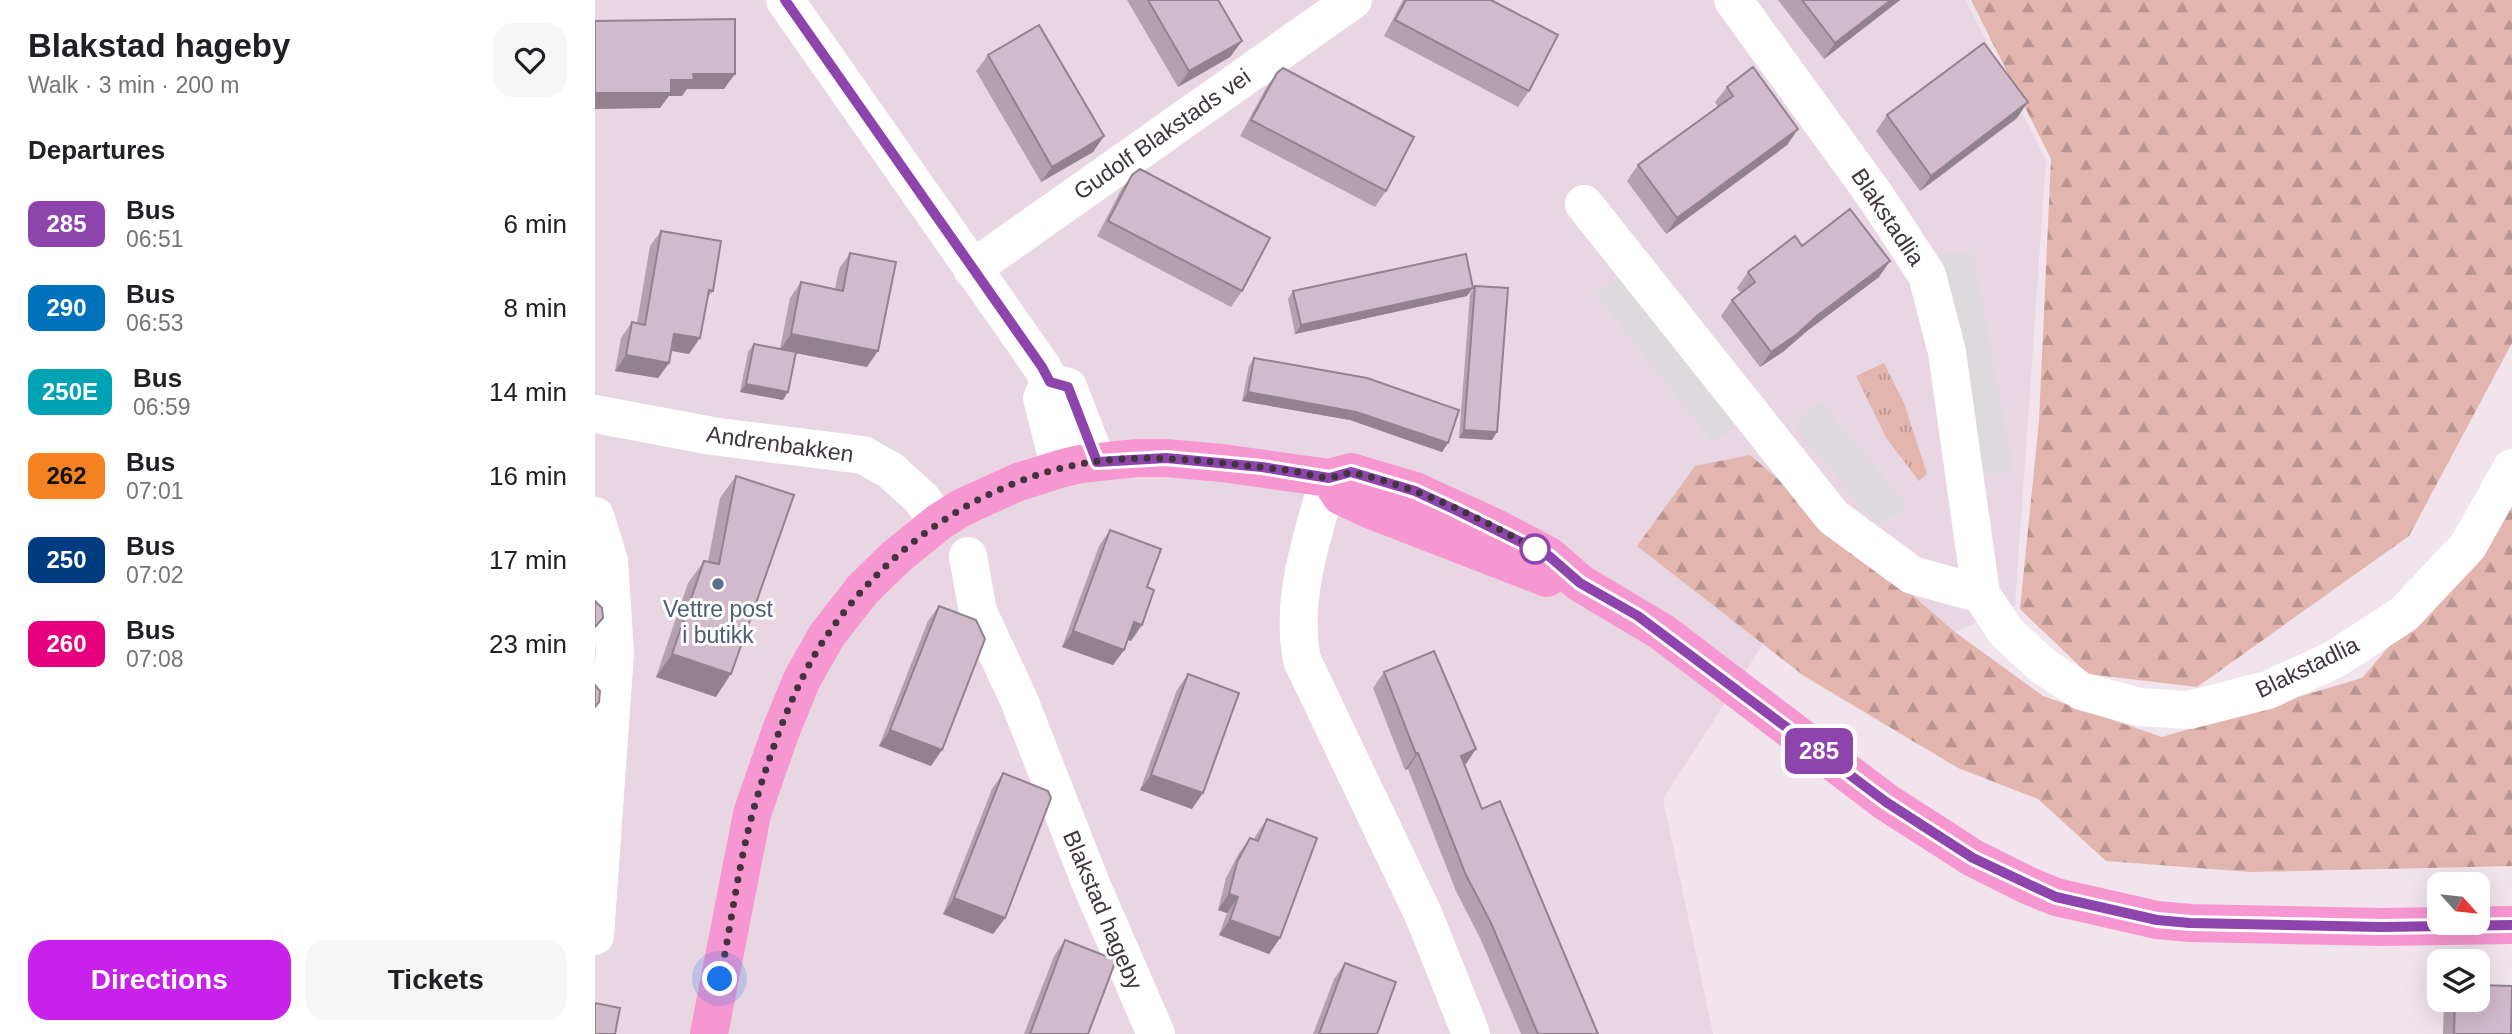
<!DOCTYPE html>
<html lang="en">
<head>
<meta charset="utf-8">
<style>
	:root { --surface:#fff; --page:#f6f6f6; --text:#202124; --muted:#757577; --accent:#c721eb }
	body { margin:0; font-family:Arial,sans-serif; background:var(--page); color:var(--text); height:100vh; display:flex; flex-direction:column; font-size:26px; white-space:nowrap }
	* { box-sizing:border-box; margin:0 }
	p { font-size:23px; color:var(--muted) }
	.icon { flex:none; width:38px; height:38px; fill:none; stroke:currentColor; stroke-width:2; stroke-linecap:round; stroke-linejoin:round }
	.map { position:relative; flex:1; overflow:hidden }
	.side { display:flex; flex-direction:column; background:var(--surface); width:595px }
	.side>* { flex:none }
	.badge { padding:0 14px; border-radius:10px; font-size:24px; line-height:46px }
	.needle { width:46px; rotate:117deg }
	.tools { position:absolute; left:1832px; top:872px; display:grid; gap:14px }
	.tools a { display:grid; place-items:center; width:63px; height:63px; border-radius:14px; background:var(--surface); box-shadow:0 7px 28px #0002; font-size:35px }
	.you { position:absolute; width:35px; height:35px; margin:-18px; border:5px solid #fff; border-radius:50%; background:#1a73e8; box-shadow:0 0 0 10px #1a73e833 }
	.map>.badge { position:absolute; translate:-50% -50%; box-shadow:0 0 0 4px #fff }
	h2 { padding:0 28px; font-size:26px; line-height:63px }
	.round { display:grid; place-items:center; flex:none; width:74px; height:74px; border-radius:21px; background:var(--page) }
	.summary { display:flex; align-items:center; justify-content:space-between; height:119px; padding:0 28px }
	h1 { font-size:33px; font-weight:600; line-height:52px }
	.button { display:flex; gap:14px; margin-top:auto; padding:14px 28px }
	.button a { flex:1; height:80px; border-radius:21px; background:var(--accent); color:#fff; font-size:28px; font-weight:600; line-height:80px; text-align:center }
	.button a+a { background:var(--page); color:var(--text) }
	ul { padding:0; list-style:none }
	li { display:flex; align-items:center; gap:21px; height:84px; padding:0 28px }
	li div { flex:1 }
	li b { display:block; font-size:26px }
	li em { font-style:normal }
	li .badge { min-width:77px; font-weight:700; text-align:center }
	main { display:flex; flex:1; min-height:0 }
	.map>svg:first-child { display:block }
</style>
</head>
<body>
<main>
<section class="side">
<div class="summary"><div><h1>Blakstad hageby</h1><p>Walk · 3 min · 200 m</p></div><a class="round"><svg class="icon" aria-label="heart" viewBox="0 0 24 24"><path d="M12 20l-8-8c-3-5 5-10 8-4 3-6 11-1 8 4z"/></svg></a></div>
<h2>Departures</h2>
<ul>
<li><span class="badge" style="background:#8e44ad;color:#fff">285</span><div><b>Bus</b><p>06:51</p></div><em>6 min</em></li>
<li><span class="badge" style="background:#0072bc;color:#fff">290</span><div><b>Bus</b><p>06:53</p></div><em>8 min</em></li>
<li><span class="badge" style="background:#00a3b4;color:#fff">250E</span><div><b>Bus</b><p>06:59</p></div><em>14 min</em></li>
<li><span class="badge" style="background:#f58220;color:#111">262</span><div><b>Bus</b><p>07:01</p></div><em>16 min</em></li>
<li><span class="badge" style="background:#003b80;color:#fff">250</span><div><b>Bus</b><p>07:02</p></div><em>17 min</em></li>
<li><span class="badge" style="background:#e6007e;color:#fff">260</span><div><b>Bus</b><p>07:08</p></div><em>23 min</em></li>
</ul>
<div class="button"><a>Directions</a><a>Tickets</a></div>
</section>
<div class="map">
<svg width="1917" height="1034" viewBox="0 0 1917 1034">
	<defs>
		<pattern id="grass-tufts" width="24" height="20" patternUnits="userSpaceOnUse" patternTransform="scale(1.75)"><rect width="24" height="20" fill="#e3b5af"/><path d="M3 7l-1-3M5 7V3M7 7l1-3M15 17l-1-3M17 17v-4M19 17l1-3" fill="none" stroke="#ba9490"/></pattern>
		<pattern id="forest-firs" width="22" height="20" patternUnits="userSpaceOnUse" patternTransform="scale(1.75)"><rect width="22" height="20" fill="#e3b5af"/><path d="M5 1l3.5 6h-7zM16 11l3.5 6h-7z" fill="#ba9490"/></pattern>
	</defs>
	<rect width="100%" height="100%" fill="#f1e4ec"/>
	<path fill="#e8d6e2" d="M0,0H1371L1451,160L1420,605L1360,632L1228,551L1068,799L1118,1034H0Z"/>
	<path fill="url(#grass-tufts)" d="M1289,363L1309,403L1332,474L1324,481L1292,439L1261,376Z"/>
	<path fill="url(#forest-firs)" d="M1376,0H1917V343L1814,536L1602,687L1493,674L1425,609L1444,421L1456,159Z
		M1155,455L1360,632L1448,696L1567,737L1767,678L1917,503V866L1655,872L1511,861L1443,799L1363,768L1209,676L1042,546L1100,466Z"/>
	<path fill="#ded9dd" d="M1378,251L1418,470L1385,475L1347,254Z
		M1029,274L1142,426L1118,443L1000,293Z
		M1225,401L1312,505L1283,526L1198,424Z"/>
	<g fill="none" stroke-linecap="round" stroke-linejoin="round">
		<path stroke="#fff" stroke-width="38" d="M190,0L447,367L455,382L473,387L502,462
			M1138,0L1281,197L1332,275L1352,352L1386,594L1411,632L1448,666L1486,691L1544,707L1594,710L1673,690L1740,659L1809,614L1873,546L1917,468
			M989,204L1238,517L1317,575L1386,594
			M377,269L758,0
			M455,382L447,398L465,469
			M0,414L117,436L268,455L295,470L326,498L344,522
			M734,478C717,537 695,599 707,660L829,916L876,1034
			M0,516L14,561L20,653L0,936
			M373,556L383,612L424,700L496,884L561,1034"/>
		<path stroke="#f797d1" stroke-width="38" d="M734,478L746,496L776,510L952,578
			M114,1034L157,814L185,733L207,679L232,635L268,589L302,556L344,522L366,508L423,482L465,469L485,464L542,458H571L627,463L734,478L756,472L820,491L901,528L954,556L985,583L1067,632L1291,802L1378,858L1432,885L1461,897L1562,920L1595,923L1786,927L1917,925"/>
	</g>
	<path fill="#b4a0af" d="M532,0H623L647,41L635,57L583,87Z
		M808,0H896L934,91L923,107L789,36Z
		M1183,0H1305L1229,59Z
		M393,55L509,136L498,152L446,182L381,71Z
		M682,73L791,191L780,207L645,136L671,88Z
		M1132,87L1203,129L1192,145L1071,234L1032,181L1043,165L1123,107L1120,102Z
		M1292,115L1422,118L1325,191L1281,131Z
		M537,175L647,291L636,307L502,236L526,190Z
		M66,231L118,291L112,298L94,354L76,351L74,363L63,378L20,371L26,338L37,322L42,323L55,246Z
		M1207,246L1284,277L1212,331L1189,351L1165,367L1126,316L1137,300L1146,293L1142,288L1153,272Z
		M255,253L272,367L201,353L188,400L145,392L153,352L159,344L185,349L195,298L206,282L240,289L244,269Z
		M880,286L897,440L864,438L875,294Z
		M698,291L872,296L700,334L693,299Z
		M659,358L853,443L847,452L755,420L647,401L654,366Z
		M141,476L121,697L61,677L93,583L109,561L113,562L125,498Z
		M515,530L552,587L536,641L533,640L529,650L518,665L467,647L504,546Z
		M344,606L336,766L284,746L333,621Z
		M789,672L881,749L869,765L887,809L1003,1034H926L885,938L861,891L813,769L810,770L778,688Z
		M593,674L597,809L545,790L582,690Z
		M408,773L410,918L398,934L348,914L397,789Z
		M672,819L685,938L674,954L624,935L632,913L623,910L631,878L644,853L655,838L659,839L661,835Z
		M470,940L493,1034H429L459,956Z
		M750,963L782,1034H718L739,979Z
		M1850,999H1883L1916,1034H1848L1849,1001Z"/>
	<path fill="#92828e" d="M1296,0H1305L1229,59L1240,43Z
		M647,41L635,57L583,87L594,71Z
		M98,74H140L129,89H92L87,96H74L65,108L0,109V93L76,80Z
		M1433,102L1422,118L1325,191L1336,176Z
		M1203,129L1192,145L1071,234L1082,218Z
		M509,136L498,152L446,182L457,167Z
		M1295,261L1284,277L1212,331L1189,351L1165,367L1176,352Z
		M878,288L872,296L700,334L706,325Z
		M79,334L105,338L94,354L68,349Z
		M196,334L283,351L272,367L185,350Z
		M31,355L74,363L63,378L20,371Z
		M151,384L193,392L188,400L145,392Z
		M653,392L761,412L853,443L847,452L755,420L647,401Z
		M869,430L902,432L897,440L864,438Z
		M539,622L547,625L536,641L528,638Z
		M478,631L529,650L518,665L467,647Z
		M77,654L136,674L121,697L61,677Z
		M295,730L347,750L336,766L284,746Z
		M881,749L871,764L855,771L866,756Z
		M823,753L813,769L810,770L821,754Z
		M556,775L608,793L597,809L545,790Z
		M634,894L643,897L632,913L623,910Z
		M359,898L410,918L398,934L348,914Z
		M635,920L685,938L674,954L624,935Z"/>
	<path fill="#d1bacb" stroke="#92828e" stroke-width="2" d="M553,0H623L647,41L594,71Z
		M811,0H896L963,35L934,91L800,20Z
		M1207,0H1296L1240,43Z
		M140,19V74H98L99,80H76V93H0V21Z
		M444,25L509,136L457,167L393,55Z
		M1389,43L1433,102L1336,176L1292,115Z
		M1158,67L1203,129L1082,218L1043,165L1138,96L1132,87Z
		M688,68L819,137L791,191L656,120L682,73Z
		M545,169L675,238L647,291L513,221L537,175Z
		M1255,209L1295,261L1223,315L1201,335L1176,352L1137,300L1160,282L1153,272L1200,236L1207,246Z
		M66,231L126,241L118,291L114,290L105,338L79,334L74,363L31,355L37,322L50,325Z
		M255,253L301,262L283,351L196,334L206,282L248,291Z
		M871,254L878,288L706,325L698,291Z
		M880,286L913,288L902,432L869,430Z
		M159,344L201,352L193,392L151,384Z
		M659,358L772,378L864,410L853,443L761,412L653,392Z
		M141,476L199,495L136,674L77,654L109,561L124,564Z
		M515,530L566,549L552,587L559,590L547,625L539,622L529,650L478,631Z
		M0,601L7,608L8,618L0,627Z
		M344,606L381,620L390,639L347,750L295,730Z
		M839,651L881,749L866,756L887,809L905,801L1003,1034H943L896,923L871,875L823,753L821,754L789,672Z
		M593,674L644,693L608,793L556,775Z
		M0,685L5,691L4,702L0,707Z
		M408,773L453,791L456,798L410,918L359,898Z
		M672,819L722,838L685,938L635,920L643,897L634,894L642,862L655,838L663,841Z
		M470,940L521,960L493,1034H435Z
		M750,963L801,982L782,1034H724Z
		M1883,985L1917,986L1916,1034H1859L1860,999H1883Z
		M0,1003L25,1008L20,1034H0Z"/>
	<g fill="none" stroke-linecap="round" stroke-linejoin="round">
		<defs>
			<path id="line" d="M190,0L447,367L455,382L473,387L502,462L571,458L667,467L734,478L756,472L820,491L861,510L954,556L985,583L1043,616L1291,802L1378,858L1461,897L1562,920L1595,923L1786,927L1917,925"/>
		</defs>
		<use href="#line" stroke="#fff" stroke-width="16"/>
		<use href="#line" stroke="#8e44ad" stroke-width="10"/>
		<path stroke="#42343e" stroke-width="7" stroke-dasharray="0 12.6" d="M125,979C136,925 143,868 157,815C173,758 199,682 233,634C292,548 382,484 485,464C538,454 593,459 646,465C665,467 684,469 703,472C713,474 722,477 732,478C741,478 750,472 759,473C820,486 886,518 940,549"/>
	</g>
	<circle fill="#fff" stroke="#8e44ad" stroke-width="3.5" cx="940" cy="549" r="14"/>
	<circle fill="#5c6f8a" stroke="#fff" stroke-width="2.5" cx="123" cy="584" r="7"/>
	<g text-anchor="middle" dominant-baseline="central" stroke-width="6" stroke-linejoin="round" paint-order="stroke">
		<g font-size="23" fill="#42343e" stroke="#fff">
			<text transform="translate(567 134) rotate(-35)">Gudolf Blakstads vei</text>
			<text transform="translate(1293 217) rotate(56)">Blakstadlia</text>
			<text transform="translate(185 444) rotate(8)">Andrenbakken</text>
			<text transform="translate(1712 667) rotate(-26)">Blakstadlia</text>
			<text transform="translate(508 910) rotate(67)">Blakstad hageby</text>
		</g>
		<g font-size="23" fill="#4e5e75" stroke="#fff">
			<text x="123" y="609">Vettre post<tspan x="123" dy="26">i butikk</tspan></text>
		</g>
	</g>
</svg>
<div class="tools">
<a><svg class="needle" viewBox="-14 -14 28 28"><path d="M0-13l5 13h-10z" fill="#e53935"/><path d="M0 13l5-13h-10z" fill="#757577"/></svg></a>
<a><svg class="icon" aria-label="layers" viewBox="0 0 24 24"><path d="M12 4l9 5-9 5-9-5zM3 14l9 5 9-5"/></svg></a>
</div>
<div class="you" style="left:125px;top:979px"></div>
<b class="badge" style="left:1224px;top:751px;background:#8e44ad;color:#fff">285</b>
</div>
</main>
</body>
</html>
